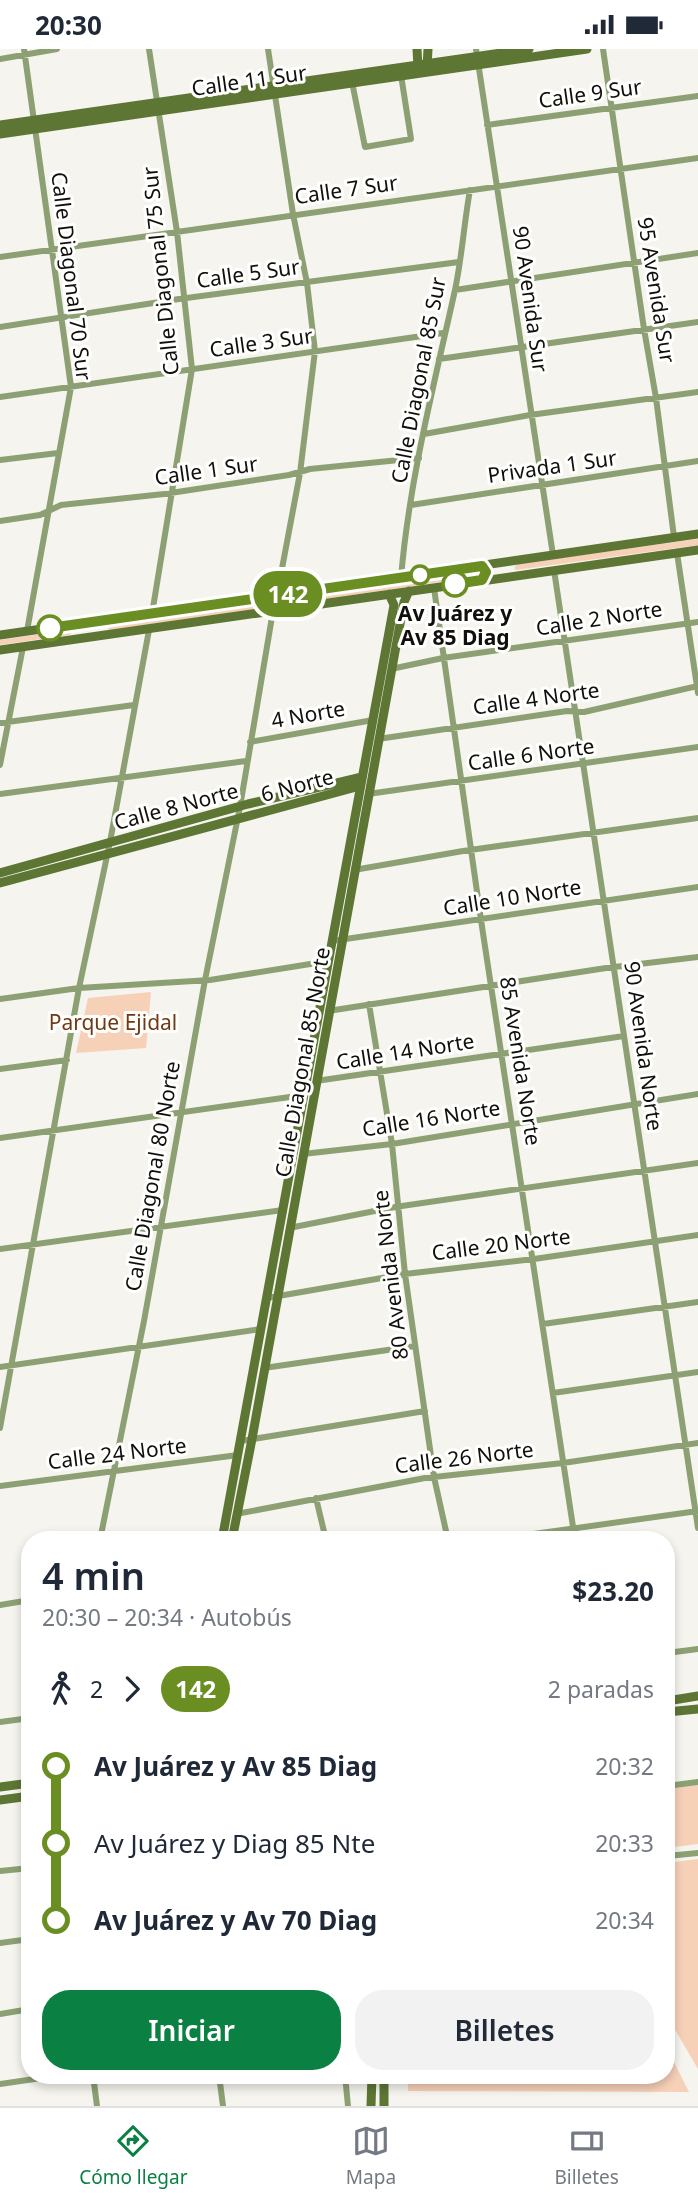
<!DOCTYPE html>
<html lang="es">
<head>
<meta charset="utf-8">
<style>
	:root { --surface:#fff; --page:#f2f2f3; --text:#1f2937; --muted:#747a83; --line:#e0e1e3; --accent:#0b8043 }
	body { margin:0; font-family:"Noto Sans",sans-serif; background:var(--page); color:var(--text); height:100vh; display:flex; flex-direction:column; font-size:26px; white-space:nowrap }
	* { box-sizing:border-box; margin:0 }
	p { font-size:23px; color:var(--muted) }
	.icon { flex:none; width:38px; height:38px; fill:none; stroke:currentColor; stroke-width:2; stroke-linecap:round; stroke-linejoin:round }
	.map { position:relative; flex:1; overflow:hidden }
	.side { position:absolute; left:21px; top:1482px; width:654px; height:553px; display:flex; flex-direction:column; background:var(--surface); border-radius:28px; box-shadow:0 4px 10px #0003 }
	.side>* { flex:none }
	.badge { padding:0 14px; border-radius:23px; font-size:24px; line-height:46px }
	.map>.badge { position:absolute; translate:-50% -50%; box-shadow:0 0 0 4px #fff }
	.legs { display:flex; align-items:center; gap:10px; height:77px; padding:0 21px; font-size:23px }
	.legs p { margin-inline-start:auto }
	.overview { display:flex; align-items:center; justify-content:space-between; height:119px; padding:0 21px }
	h1 { font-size:38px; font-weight:600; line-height:52px }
	.cta { display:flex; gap:14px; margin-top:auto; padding:14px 21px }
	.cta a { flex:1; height:80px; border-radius:28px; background:var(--accent); color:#fff; font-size:28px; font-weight:600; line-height:80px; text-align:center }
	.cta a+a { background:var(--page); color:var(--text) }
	ul { padding:0 21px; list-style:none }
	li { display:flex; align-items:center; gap:24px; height:77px; font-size:26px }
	li i { display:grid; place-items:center; width:10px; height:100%; margin:0 9px; background:currentColor }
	li i::after { content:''; width:18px; height:18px; margin:-9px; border:5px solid; border-radius:50%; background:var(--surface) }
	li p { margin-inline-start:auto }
	li:first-child i { background:linear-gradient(#0000 50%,currentColor 0) }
	li:last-child i { background:linear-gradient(currentColor 50%,#0000 0) }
	.status { display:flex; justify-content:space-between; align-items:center; height:49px; padding:0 35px; background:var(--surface); direction:ltr }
	.status svg { height:19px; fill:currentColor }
	.tab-bar { display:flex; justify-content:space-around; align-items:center; height:98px; border-top:2px solid var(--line); background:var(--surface); font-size:19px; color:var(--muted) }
	.tab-bar a { display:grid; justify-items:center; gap:4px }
	.tab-bar .on { color:var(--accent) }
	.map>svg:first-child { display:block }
</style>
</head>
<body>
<div class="status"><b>20:30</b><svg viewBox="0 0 49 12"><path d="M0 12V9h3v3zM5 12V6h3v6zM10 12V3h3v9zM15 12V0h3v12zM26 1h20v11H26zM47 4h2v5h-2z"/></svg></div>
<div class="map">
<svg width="698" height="2057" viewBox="0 0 698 2057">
	<rect width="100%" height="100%" fill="#f5f4ee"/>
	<path fill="#f7d0b8" d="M698,490V496L516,521L514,519L517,515Z
		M481,522L483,524L482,527L318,551L315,549L318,546Z
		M290,550L293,552L290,555L111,581L108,580L110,577Z
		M70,581L72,584L69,586L0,596V591Z
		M151,943L146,999L76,1004L88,949Z
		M698,1736V1795L667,1799V1740Z
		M698,1810V2020L667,1967V1814Z
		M667,1999L689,2043L408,2042V2027L667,2026Z"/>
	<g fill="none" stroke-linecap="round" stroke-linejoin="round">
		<path stroke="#8da074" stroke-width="6" d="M24,0L71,338L27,582
			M149,0L177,183L192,320L152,565
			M268,0L293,165L307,234L315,302L300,424L277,546
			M476,0L553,506
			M603,0L644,280L656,349L674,488
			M0,10L57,0
			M352,33L365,98L411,90L401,26
			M487,76L698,47
			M0,208L698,109
			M455,241L698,204
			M0,278L179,250L459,213
			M439,310L698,273
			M0,348L443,284
			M424,385L530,366L698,343
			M0,411L58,404
			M411,456L698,412
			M0,472L40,466L61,456L164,445L289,426L310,420L419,409
			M677,504L698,644
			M554,521L698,1479
			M401,529C409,432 434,336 455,241C462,208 464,174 470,141
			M434,539L481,871L575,1491
			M391,620L443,609L698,573
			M0,674L134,656
			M378,690L567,662L584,663L698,637
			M250,693L373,671
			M0,716L23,598
			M0,745L246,712
			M368,745L698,698
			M354,821L463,802L698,769
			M332,892L698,838
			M0,950L79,939L210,931L329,912
			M369,955L392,1095L405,1225L434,1428L448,1491
			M328,962L606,919L698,908
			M0,1020L67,1011
			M316,1032L624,987
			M0,1089L304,1046
			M303,1105L392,1095L698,1045
			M289,1179L395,1158L698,1114
			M0,1200L283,1161
			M267,1249L405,1225L534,1210L698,1186
			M543,1275L698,1253
			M0,1318L261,1280
			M264,1319L415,1297
			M553,1344L698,1323
			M0,1379L79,939L110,793L149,581
			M241,1392L425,1362
			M0,1437L238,1406
			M316,1449L326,1491
			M236,1465L425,1429L563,1414L698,1394
			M100,1491L144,1272L205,931L240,758L273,562
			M491,1491L698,1462
			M0,1556L30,1551
			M667,1604L698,1600
			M0,1673L30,1669
			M667,1737L698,1733
			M667,1807L698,1804
			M0,1822L30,1819
			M0,1894L30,1890
			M0,1965L30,1960
			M93,2026L97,2057
			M219,2026L223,2057
			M345,2026L348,2057
			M0,2035L62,2026"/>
		<path stroke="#5d7634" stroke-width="9" d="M417,0L418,19
			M427,18L428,0
			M0,76L529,0
			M0,85L587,0
			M0,586L698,485
			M0,601L698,501
			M0,824L248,755L362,728
			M0,834L360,737
			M222,1491L394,556L389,545
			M232,1491L252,1390L404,553L409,542
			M667,1652L698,1647
			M667,1663L698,1660
			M0,1738L30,1734
			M0,1751L30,1747
			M371,2057L372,2026
			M384,2057V2026"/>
	</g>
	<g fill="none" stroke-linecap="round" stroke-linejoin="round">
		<defs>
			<path id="line-1" d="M50,579L482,517L486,523L482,531L455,535"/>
		</defs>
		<use href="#line-1" stroke="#fff" stroke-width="16"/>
		<use href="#line-1" stroke="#6b8e23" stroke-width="10"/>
	</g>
	<g fill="#fff" stroke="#6b8e23" stroke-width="3.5">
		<circle cx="420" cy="526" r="9"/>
		<circle cx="455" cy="535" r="12"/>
		<circle cx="50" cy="579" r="12"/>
	</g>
	<g text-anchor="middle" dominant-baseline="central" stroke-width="6" stroke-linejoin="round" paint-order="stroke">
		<g font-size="21" fill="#100f0d" stroke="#fffffe">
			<text transform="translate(249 31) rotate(-8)">Calle 11 Sur</text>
			<text transform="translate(590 44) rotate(-8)">Calle 9 Sur</text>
			<text transform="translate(346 140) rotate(-8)">Calle 7 Sur</text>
			<text transform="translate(160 222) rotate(-96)">Calle Diagonal 75 Sur</text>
			<text transform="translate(248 224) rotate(-8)">Calle 5 Sur</text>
			<text transform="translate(72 227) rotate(83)">Calle Diagonal 70 Sur</text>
			<text transform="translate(657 241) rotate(81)">95 Avenida Sur</text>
			<text transform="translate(531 250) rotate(82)">90 Avenida Sur</text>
			<text transform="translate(261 293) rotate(-8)">Calle 3 Sur</text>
			<text transform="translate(418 331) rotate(-79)">Calle Diagonal 85 Sur</text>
			<text transform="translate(552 417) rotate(-8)">Privada 1 Sur</text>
			<text transform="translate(206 421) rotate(-8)">Calle 1 Sur</text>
			<text transform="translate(599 569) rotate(-9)">Calle 2 Norte</text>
			<text transform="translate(536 649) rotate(-8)">Calle 4 Norte</text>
			<text transform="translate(308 665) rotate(-10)">4 Norte</text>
			<text transform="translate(531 705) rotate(-8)">Calle 6 Norte</text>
			<text transform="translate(297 736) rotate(-15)">6 Norte</text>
			<text transform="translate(176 757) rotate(-15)">Calle 8 Norte</text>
			<text transform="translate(512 848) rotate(-9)">Calle 10 Norte</text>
			<text transform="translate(644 997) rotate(82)">90 Avenida Norte</text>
			<text transform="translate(405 1002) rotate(-9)">Calle 14 Norte</text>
			<text transform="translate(521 1012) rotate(81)">85 Avenida Norte</text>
			<text transform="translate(302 1013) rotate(-80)">Calle Diagonal 85 Norte</text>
			<text transform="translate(431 1069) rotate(-9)">Calle 16 Norte</text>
			<text transform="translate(152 1127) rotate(-80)">Calle Diagonal 80 Norte</text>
			<text transform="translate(501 1195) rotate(-7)">Calle 20 Norte</text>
			<text transform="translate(390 1226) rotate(-97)">80 Avenida Norte</text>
			<text transform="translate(117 1404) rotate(-7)">Calle 24 Norte</text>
			<text transform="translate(464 1408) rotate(-7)">Calle 26 Norte</text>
		</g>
		<g font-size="21" font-weight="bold" fill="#100f0d" stroke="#fffffe">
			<text x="455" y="564">Av Juárez y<tspan x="455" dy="24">Av 85 Diag</tspan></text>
		</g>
		<g font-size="21" fill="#6f3911" stroke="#fffffe">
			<text x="113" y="973">Parque Ejidal</text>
		</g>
	</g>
</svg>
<b class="badge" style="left:288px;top:545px;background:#6b8e23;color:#fff">142</b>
<section class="side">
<div class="overview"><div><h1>4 min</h1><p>20:30 – 20:34 · Autobús</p></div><b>$23.20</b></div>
<div class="legs"><svg class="icon" aria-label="walk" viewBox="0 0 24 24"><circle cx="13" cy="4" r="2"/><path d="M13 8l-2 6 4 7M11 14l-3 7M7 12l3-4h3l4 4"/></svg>2<svg class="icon" aria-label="forward" viewBox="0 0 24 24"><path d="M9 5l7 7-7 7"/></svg><b class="badge" style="background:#6b8e23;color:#fff">142</b><p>2 paradas</p></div>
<ul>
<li><i style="color:#6b8e23"></i><b>Av Juárez y Av 85 Diag</b><p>20:32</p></li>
<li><i style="color:#6b8e23"></i><span>Av Juárez y Diag 85 Nte</span><p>20:33</p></li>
<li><i style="color:#6b8e23"></i><b>Av Juárez y Av 70 Diag</b><p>20:34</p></li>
</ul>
<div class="cta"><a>Iniciar</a><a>Billetes</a></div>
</section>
</div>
<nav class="tab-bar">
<a class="on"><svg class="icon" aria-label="directions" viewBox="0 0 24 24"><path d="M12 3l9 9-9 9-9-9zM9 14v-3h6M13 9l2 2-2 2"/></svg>Cómo llegar</a>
<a><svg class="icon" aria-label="map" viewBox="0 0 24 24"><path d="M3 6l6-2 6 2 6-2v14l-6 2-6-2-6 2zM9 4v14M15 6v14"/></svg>Mapa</a>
<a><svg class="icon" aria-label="tickets" viewBox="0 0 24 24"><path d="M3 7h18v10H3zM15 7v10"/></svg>Billetes</a>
</nav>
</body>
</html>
